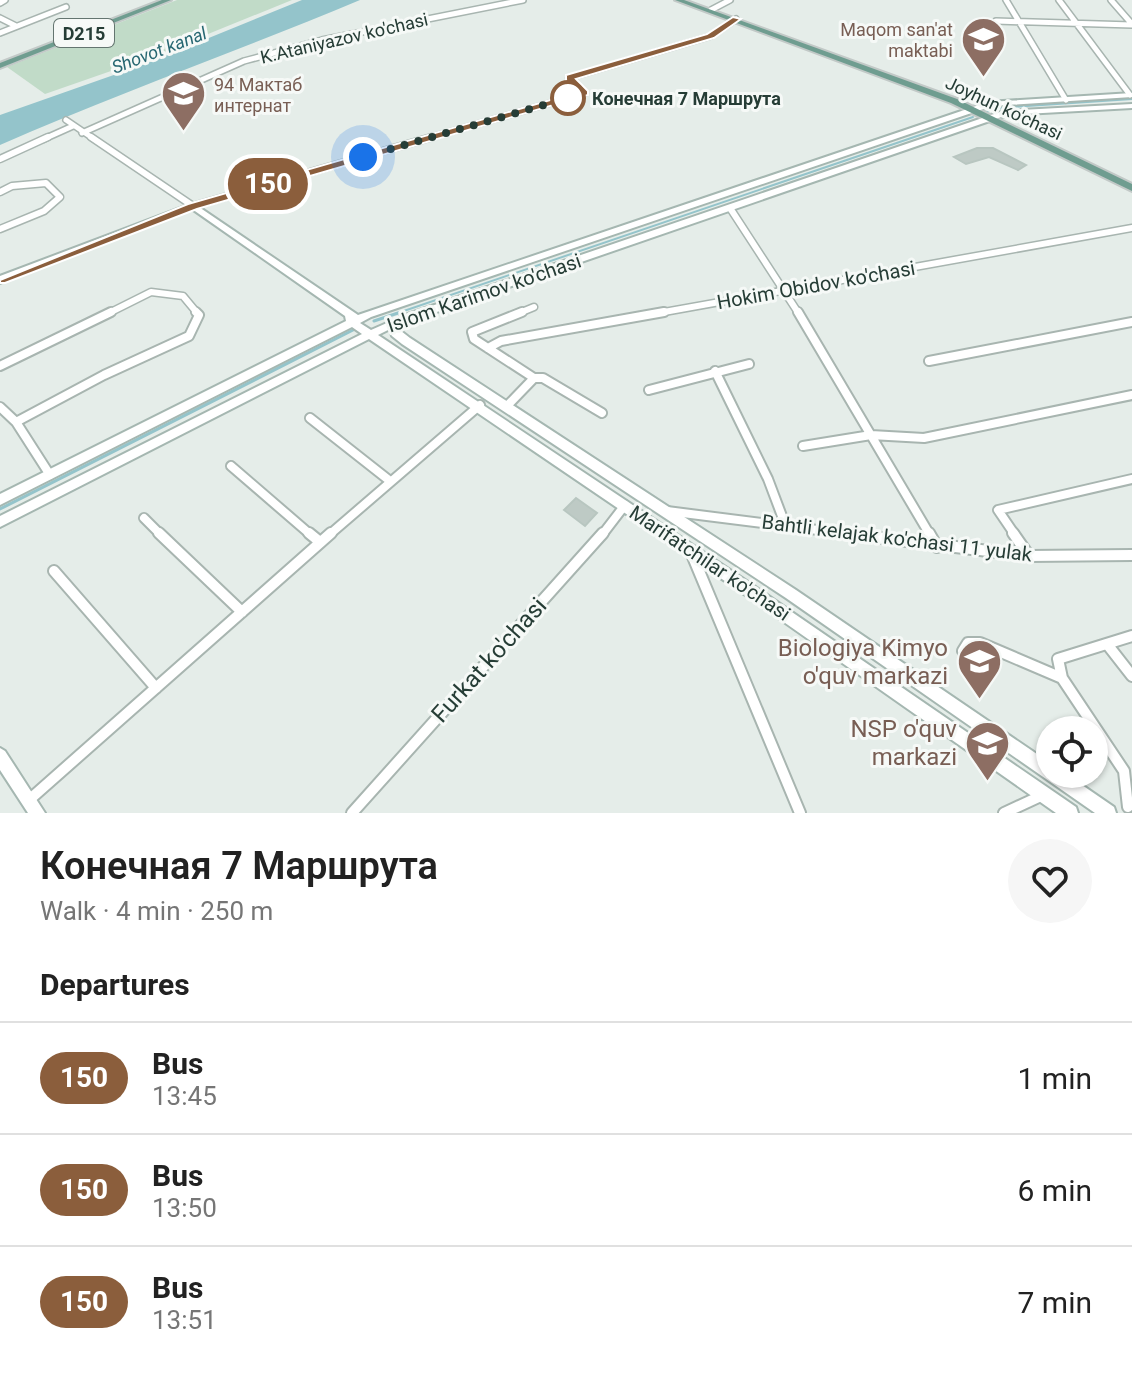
<!DOCTYPE html>
<html lang="en">
<head>
<meta charset="utf-8">
<style>
	:root { --surface:#fff; --page:#f6f6f6; --text:#222; --muted:#767676; --line:#e0e0e0 }
	body { margin:0; font-family:Roboto,sans-serif; background:var(--page); color:var(--text); height:100vh; display:flex; flex-direction:column; font-size:30px; white-space:nowrap }
	* { box-sizing:border-box; margin:0 }
	p { font-size:26px; color:var(--muted) }
	.icon { flex:none; width:44px; height:44px; fill:none; stroke:currentColor; stroke-width:2; stroke-linecap:round; stroke-linejoin:round }
	.map { position:relative; height:813px; overflow:hidden }
	.sheet { display:flex; flex-direction:column; background:var(--surface); flex:1 }
	.sheet>* { flex:none }
	.badge { padding:0 16px; border-radius:26px; font-size:28px; line-height:52px }
	.buttons { position:absolute; left:1036px; top:716px; display:grid; gap:16px }
	.buttons a { display:grid; place-items:center; width:72px; height:72px; border-radius:50%; background:var(--surface); box-shadow:0 2px 6px #0004; font-size:40px }
	.you { position:absolute; width:40px; height:40px; margin:-20px; border:6px solid #fff; border-radius:50%; background:#1a73e8; box-shadow:0 0 0 12px #1a73e833 }
	.map>.badge { position:absolute; translate:-50% -50%; box-shadow:0 0 0 4px #fff }
	h2 { padding:0 40px; font-size:30px; line-height:72px }
	.round { display:grid; place-items:center; flex:none; width:84px; height:84px; border-radius:42px; background:var(--page) }
	.headline { display:flex; align-items:center; justify-content:space-between; height:136px; padding:0 40px }
	h1 { font-size:38px; font-weight:600; line-height:60px }
	ul { padding:0; list-style:none }
	li { display:flex; align-items:center; gap:24px; height:112px; padding:0 40px; border-top:2px solid var(--line) }
	li div { flex:1 }
	li b { display:block; font-size:30px }
	li em { font-style:normal }
	li .badge { min-width:88px; font-weight:700; text-align:center }
	.map>svg:first-child { display:block }
</style>
</head>
<body>
<div class="map">
<svg width="1132" height="813" viewBox="0 0 1132 813">
	<rect width="100%" height="100%" fill="#e5ede9"/>
	<path fill="#c1dbc8" d="M177,0H292L154,56L45,94L7,67Z"/>
	<path fill="#94c4cb" d="M302,0H360C241,50 119,93 0,145V115L145,64Z"/>
	<g fill="none" stroke-linecap="round" stroke-linejoin="round">
		<path stroke="#94c4cb" stroke-width="2" d="M986,112L999,108L1132,99
			M395,314L973,117"/>
		<path stroke="#94c4cb" stroke-width="3" d="M374,321L401,312
			M0,509L355,329"/>
	</g>
	<path fill="#becac5" stroke="#b8c6c0" stroke-width="2" d="M977,148H993L1026,165L1018,170L989,157L966,164L954,157Z
		M576,498L597,513L585,526L564,510Z"/>
	<g fill="none" stroke-linecap="round" stroke-linejoin="round">
		<defs>
			<path id="street-far3" d="M1006,0L1066,100
				M1059,0L1130,95
				M1111,0L1132,24
				M0,3L5,0
				M711,10L730,0
				M0,18L16,26
				M996,21L1132,25
				M0,33L66,7
				M66,120L94,139
				M82,133L244,61L322,40L523,0
				M44,139L73,126
				M425,139L585,93L569,78L711,36L736,19"/>
			<path id="street-far2" d="M91,137L193,206L432,137
				M0,159L48,137
				M0,192L12,186L46,183L60,197L44,211L0,229
				M730,208L799,314
				M107,314L151,292L183,296L198,314
				M517,314L534,307
				M653,314L1132,228"/>
			<path id="street-far1" d="M798,312L930,535
				M488,348L501,341L664,312
				M929,361L1132,322
				M0,366L111,312
				M715,371L768,479L785,524
				M534,378H543L602,413
				M649,390L749,364
				M0,407L16,422L50,475
				M506,407L534,378L474,339L472,332L522,312
				M310,418L390,481
				M16,422L104,375L189,336L199,315L196,312
				M803,446L871,435L924,438L1132,395
				M231,466L311,535
				M667,511L857,535
				M144,518L161,535
				M329,535L480,405
				M602,535L625,505
				M1015,535L998,510L1132,479"/>
			<path id="street" d="M159,533L242,612
				M309,533L320,542
				M841,533L1029,556L1132,555
				M929,533L937,547
				M1013,533L1029,556
				M691,552L800,813
				M54,571L156,688
				M1107,644L1132,676
				M963,651L968,643H980L1062,678
				M29,800L331,533
				M1128,807L1124,771L1062,678L1058,659L1132,636
				M352,813L603,533
				M1004,813L1043,795"/>
			<path id="secondary" d="M1132,93V97L992,106L371,317L360,323L371,330L405,315L1003,111L1132,104V108L1007,115L399,325L401,331L410,338L796,590L1050,763V774H1066L1114,807L1116,813H1095L786,598L402,344L392,336L390,329L378,335L754,586L1076,807L1078,813H1056L744,594L369,339L0,527V516L362,334L352,327L0,505V494L346,321L345,316L192,209L0,283V276L193,203L358,315L988,102Z
				M0,748L5,751L45,813H28L0,770Z"/>
			<path id="primary" d="M162,0H171L0,68V63Z
				M675,0H684L957,99L1132,184V191L951,103Z"/>
		</defs>
		<use href="#street-far3" stroke="#a8b5b0" stroke-width="8"/>
		<use href="#street-far2" stroke="#a8b5b0" stroke-width="9"/>
		<use href="#street-far1" stroke="#a8b5b0" stroke-width="12"/>
		<use href="#street" stroke="#a8b5b0" stroke-width="14"/>
		<use href="#secondary" stroke="#a5b7b1" stroke-width="4"/>
		<use href="#primary" stroke="#c2c9c7" stroke-width="4"/>
		<use href="#street-far3" stroke="#fff" stroke-width="5"/>
		<use href="#street-far2" stroke="#fff" stroke-width="6"/>
		<use href="#street-far1" stroke="#fff" stroke-width="8"/>
		<use href="#street" stroke="#fff" stroke-width="10"/>
		<use href="#secondary" fill="#fff" fill-rule="evenodd"/>
		<use href="#primary" fill="#6f9d90" fill-rule="evenodd"/>
	</g>
	<path fill="#8b5e3c" stroke="#fff" stroke-width="2" d="M733,17L741,19L714,38L576,79L588,91V95L197,209L5,283H0V280L188,204L578,92L566,80V75L707,34Z"/>
	<g fill="none" stroke-linecap="round" stroke-linejoin="round">
		<path stroke="#263d36" stroke-width="8" stroke-dasharray="0 14.4" d="M363,157L568,98"/>
	</g>
	<defs>
		<symbol id="university-pin" viewBox="-11 -11 22 30"><path d="M0 17L-7.5 6A9.5 9.5 0 1 1 7.5 6Z" fill="#8d6e63" stroke="#f6f9f7"/><path d="M0-5L7-2L0 1L-7-2ZM-4 1L0 2.5L4 1V4Q0 6-4 4Z" fill="#fff"/></symbol>
		<symbol id="school-pin" viewBox="-11 -11 22 30"><path d="M0 17L-7.5 6A9.5 9.5 0 1 1 7.5 6Z" fill="#8d6e63" stroke="#f6f9f7"/><path d="M0-5L7-2L0 1L-7-2ZM-4 1L0 2.5L4 1V4Q0 6-4 4Z" fill="#fff"/></symbol>
	</defs>
	<g fill-rule="evenodd">
		<use href="#university-pin" x="958" y="14" width="51" height="69"/>
		<use href="#school-pin" x="158" y="68" width="51" height="69"/>
		<use href="#university-pin" x="954" y="636" width="51" height="69"/>
		<use href="#university-pin" x="962" y="718" width="51" height="69"/>
	</g>
	<circle fill="#fff" stroke="#8b5e3c" stroke-width="4" cx="568" cy="98" r="16"/>
	<g text-anchor="middle" dominant-baseline="central" stroke-width="6" stroke-linejoin="round" paint-order="stroke">
		<g font-size="18" fill="#785e54" stroke="#f6f9f7" text-anchor="end">
			<text x="953" y="29">Maqom san'at<tspan x="953" dy="21">maktabi</tspan></text>
			<text x="214" y="84" text-anchor="start">94 Мактаб<tspan x="214" dy="21">интернат</tspan></text>
		</g>
		<rect fill="#f6f9f7" stroke="#647570" stroke-width="2" x="54" y="19" width="60" height="28" rx="6"/>
		<g font-size="18" font-weight="bold" fill="#263d36">
			<text x="84" y="33">D215</text>
		</g>
		<g font-size="18" fill="#263d36" stroke="#f6f9f7">
			<text transform="translate(344 38) rotate(-13)">K.Ataniyazov ko'chasi</text>
			<text transform="translate(1004 108) rotate(25)">Joyhun ko'chasi</text>
		</g>
		<g font-size="18" font-style="italic" fill="#276772" stroke="#f6f9f7">
			<text transform="translate(159 50) rotate(-21)">Shovot kanal</text>
		</g>
		<g font-size="18" font-weight="bold" fill="#263d36" stroke="#f6f9f7" text-anchor="start">
			<text x="592" y="98">Конечная 7 Маршрута</text>
		</g>
		<g font-size="20" fill="#263d36" stroke="#f6f9f7">
			<text transform="translate(816 285) rotate(-10)">Hokim Obidov ko'chasi</text>
			<text transform="translate(484 293) rotate(-19)">Islom Karimov ko'chasi</text>
			<text transform="translate(897 538) rotate(7)">Bahtli kelajak ko'chasi 11 yulak</text>
			<text transform="translate(710 563) rotate(34)">Marifatchilar ko'chasi</text>
		</g>
		<g font-size="24" fill="#785e54" stroke="#f6f9f7" text-anchor="end">
			<text x="948" y="648">Biologiya Kimyo<tspan x="948" dy="28">o'quv markazi</tspan></text>
			<text x="957" y="729">NSP o'quv<tspan x="957" dy="28">markazi</tspan></text>
		</g>
		<g font-size="24" fill="#263d36" stroke="#f6f9f7">
			<text transform="translate(489 660) rotate(-48)">Furkat ko'chasi</text>
		</g>
	</g>
</svg>
<div class="buttons">
<a><svg class="icon" aria-label="locate" viewBox="0 0 24 24"><circle cx="12" cy="12" r="6"/><path d="M12 2v4M12 18v4M2 12h4M18 12h4"/></svg></a>
</div>
<div class="you" style="left:363px;top:157px"></div>
<b class="badge" style="left:268px;top:184px;background:#8b5e3c;color:#fff">150</b>
</div>
<section class="sheet">
<div class="headline"><div><h1>Конечная 7 Маршрута</h1><p>Walk · 4 min · 250 m</p></div><a class="round"><svg class="icon" aria-label="heart" viewBox="0 0 24 24"><path d="M12 20l-8-8c-3-5 5-10 8-4 3-6 11-1 8 4z"/></svg></a></div>
<h2>Departures</h2>
<ul>
<li><span class="badge" style="background:#8b5e3c;color:#fff">150</span><div><b>Bus</b><p>13:45</p></div><em>1 min</em></li>
<li><span class="badge" style="background:#8b5e3c;color:#fff">150</span><div><b>Bus</b><p>13:50</p></div><em>6 min</em></li>
<li><span class="badge" style="background:#8b5e3c;color:#fff">150</span><div><b>Bus</b><p>13:51</p></div><em>7 min</em></li>
</ul>
</section>
</body>
</html>
